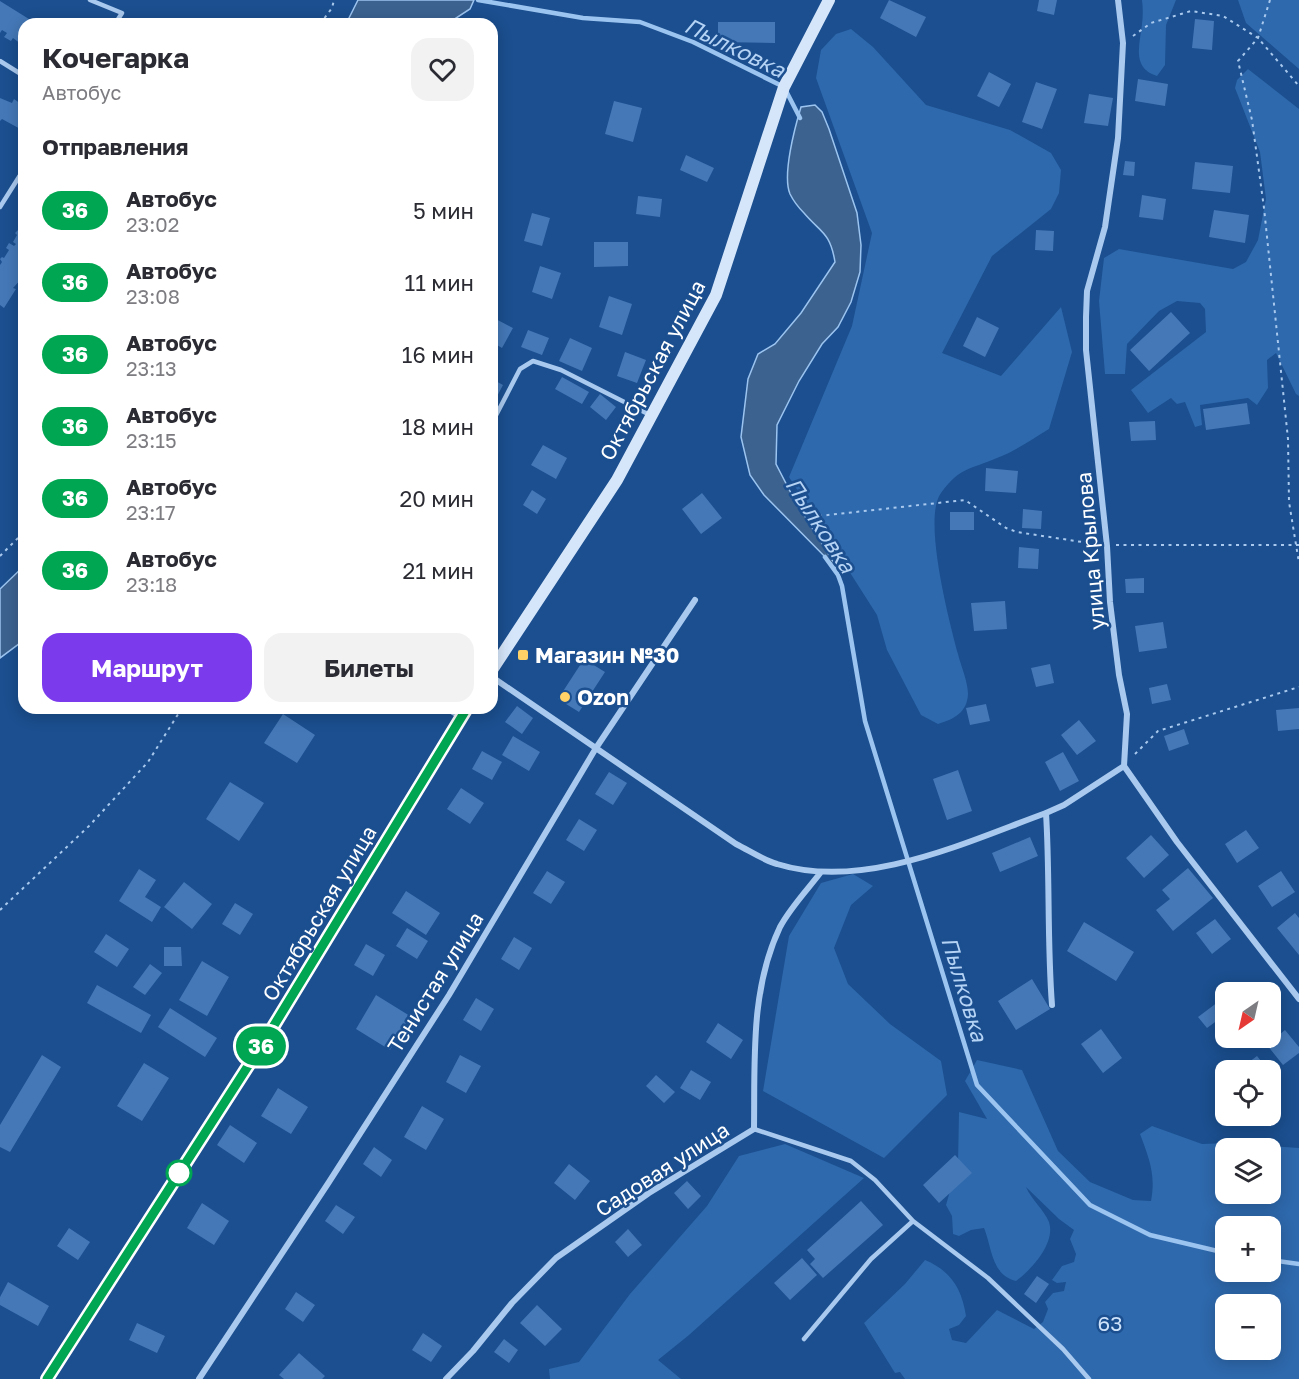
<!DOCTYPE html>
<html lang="ru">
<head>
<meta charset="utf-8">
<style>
	:root { --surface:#fff; --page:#f2f2f3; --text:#2b2b33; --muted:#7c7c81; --accent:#7c3aed }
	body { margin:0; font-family:"Golos Text",sans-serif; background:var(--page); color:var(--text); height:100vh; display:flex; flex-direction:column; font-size:22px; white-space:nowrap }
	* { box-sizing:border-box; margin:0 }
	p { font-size:20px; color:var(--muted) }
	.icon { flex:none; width:33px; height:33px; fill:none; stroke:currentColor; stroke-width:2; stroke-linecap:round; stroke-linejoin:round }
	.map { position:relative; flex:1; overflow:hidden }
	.details { position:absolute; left:18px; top:18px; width:480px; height:696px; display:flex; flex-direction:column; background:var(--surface); border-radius:18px; box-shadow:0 3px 15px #0003 }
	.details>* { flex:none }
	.badge { padding:0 12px; border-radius:20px; font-size:21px; line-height:39px }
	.needle { width:39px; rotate:214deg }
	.controls { position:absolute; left:1215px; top:982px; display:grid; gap:12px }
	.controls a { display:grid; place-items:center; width:66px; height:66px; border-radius:12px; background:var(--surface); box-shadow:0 3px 15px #0003; font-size:30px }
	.map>.badge { position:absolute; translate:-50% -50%; box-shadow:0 0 0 3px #fff }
	h2 { padding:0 24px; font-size:22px; line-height:54px }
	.round { display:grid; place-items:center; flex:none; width:63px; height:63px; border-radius:18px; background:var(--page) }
	.head { display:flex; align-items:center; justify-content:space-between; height:102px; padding:0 24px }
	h1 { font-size:28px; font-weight:700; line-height:45px }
	.action { display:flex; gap:12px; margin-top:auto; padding:12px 24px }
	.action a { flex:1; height:69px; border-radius:18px; background:var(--accent); color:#fff; font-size:24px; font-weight:700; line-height:69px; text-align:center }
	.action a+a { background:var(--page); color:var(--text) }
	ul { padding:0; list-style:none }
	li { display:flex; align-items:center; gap:18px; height:72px; padding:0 24px }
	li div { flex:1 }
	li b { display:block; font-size:22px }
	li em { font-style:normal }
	li .badge { min-width:66px; font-weight:700; text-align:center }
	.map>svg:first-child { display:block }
</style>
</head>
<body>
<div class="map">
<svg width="1299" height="1379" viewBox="0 0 1299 1379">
	<rect width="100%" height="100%" fill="#1b4f8f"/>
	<path fill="#2e69ad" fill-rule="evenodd" d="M1142,0H1176L1166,25L1165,65L1157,76C1131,68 1140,44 1142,24C1143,16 1143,8 1142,0Z
		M1238,0H1299V69L1246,23Z
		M851,29L873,47L926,105L1010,130L1051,153L1061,170L1059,193L1051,209L992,256L942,353L1001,376L1061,307L1072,352L1049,429C1032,439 1016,451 997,458C970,470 961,466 941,493C922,518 950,624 958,654C961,666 968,682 968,694C967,713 954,719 938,724L921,715L887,650L877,615L789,477L852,326L872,233L816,78L821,50L836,34Z
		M1248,69L1299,109V396L1296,394L1276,353L1267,360L1268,388L1257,405L1248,398L1200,405L1202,425L1195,427L1185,402L1177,404L1171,398L1148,413L1131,390L1206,332L1205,309L1200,303L1177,301L1159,311L1127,344L1125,374H1105L1099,301L1104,258L1119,249L1233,269L1246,262L1258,240L1266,199L1260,152L1235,88L1237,80Z
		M853,874L873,886L851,905L834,948L848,984L890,1024L941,1061L947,1095L884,1158L763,1091L789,936L821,883Z
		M977,1060L1022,1070L1058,1151L1090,1182L1133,1200L1151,1201C1156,1175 1149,1158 1140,1134L1152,1126L1202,1144L1230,1143L1299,1148V1379H905L900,1372L895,1373L864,1323L905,1284L925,1260C951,1271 962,1289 966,1316L959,1325L949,1329L952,1340L966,1343L997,1310L1034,1329L1043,1322L1048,1309L1045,1302L1053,1293L1064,1291L1066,1282L1057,1283L1052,1280L1062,1266L1074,1262L1076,1254L1070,1239L1074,1230L1059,1219L1026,1187C1031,1199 1044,1210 1049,1222C1056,1243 1031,1270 1016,1281C991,1275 992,1247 984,1228L971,1230L959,1236L953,1234L952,1216L946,1205L958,1163L959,1112L987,1119L965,1081ZM1226,1149H1270V1194H1226ZM1226,1227H1270V1272H1226ZM1226,1305H1270V1350H1226Z
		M785,1144L864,1178L689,1335L658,1360L681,1379H550L549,1369L579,1362L630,1294L707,1206L739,1156Z"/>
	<path fill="#3c6290" stroke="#9cc4f0" stroke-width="1.5" d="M358,0H474L470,9L447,24H346Z
		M815,105L822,112L829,129L857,213L861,245L860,272L851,302L838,327L822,344L799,381L777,425L776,464L793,497L839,571L764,495L750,475L741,437L748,379L758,354L775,344L801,313L835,262C830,232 821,233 804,213C799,208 793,200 790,194C782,175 795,127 801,107Z
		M24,566V640L0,658V589Z"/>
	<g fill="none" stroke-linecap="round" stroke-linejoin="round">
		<path stroke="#9cc4f0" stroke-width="4.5" d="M478,0L583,18L640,22L693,42L784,87L800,118
			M825,557L838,575L842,586L865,721L977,1085L1090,1205L1150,1235L1226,1253
			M1270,1260L1299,1264"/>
	</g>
	<path fill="#4478b7" d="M889,0L926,17L916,37L880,18Z
		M1039,0H1057L1054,15L1037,11Z
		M0,1L37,24H24V43L21,44L13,38L11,41L4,37L7,33L2,30L0,33Z
		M1195,19L1214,21L1212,50L1192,48Z
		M718,22H775V43L718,42Z
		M989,72L1011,84L999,107L977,96Z
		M1138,79L1168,84L1165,106L1135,101Z
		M1036,82L1057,89L1042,129L1022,122Z
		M1089,94L1113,98L1108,126L1084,123Z
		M0,98L12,103L14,99L21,104L20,106L24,109V131L2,119L0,121Z
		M614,101L642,108L633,142L605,134Z
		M686,155L714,168L707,182L680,170Z
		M1125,161L1135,162L1134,176L1123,175Z
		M1195,162L1233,166L1230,193L1192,189Z
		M1142,195L1166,199L1163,220L1139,217Z
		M638,196L662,199L660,217L636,214Z
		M1214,210L1249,215L1245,243L1209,237Z
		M532,213L550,218L542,246L524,241Z
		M24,224V276L13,288L16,289L4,308L0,305V265L2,262L0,259L2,257L4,258L9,250L6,248L9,243L14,246L16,244L13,242L17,235L15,233Z
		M1036,230L1054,231L1053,251L1035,250Z
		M594,242H628V266L594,267Z
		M540,266L561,273L552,299L532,292Z
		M609,296L632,304L622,335L599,327Z
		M1171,312L1190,333L1149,371L1130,350Z
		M492,317L513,328L502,348L492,342Z
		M977,317L999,328L985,357L963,346Z
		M528,330L549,338L542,355L521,347Z
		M570,338L592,348L582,371L559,361Z
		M625,352L646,360L637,383L617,376Z
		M562,377L589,392L582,404L555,389Z
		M492,379L503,385L492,406Z
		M600,394L616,407L606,420L590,407Z
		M1247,403L1250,424L1206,430L1203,409Z
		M1155,421L1156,440L1131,441L1129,422Z
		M543,445L567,458L556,479L531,465Z
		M986,468L1018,471L1016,493L985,491Z
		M532,490L546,499L537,514L523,505Z
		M702,493L722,518L701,534L682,509Z
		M1023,509L1042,511L1041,529L1022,528Z
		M950,512H974V530H950Z
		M1019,547L1039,549L1038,569L1018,568Z
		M1144,578V593H1126L1125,579Z
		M1005,601L1007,629L974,631L971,603Z
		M1163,622L1167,648L1139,652L1135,626Z
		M584,659L605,672L579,712L558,699Z
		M1050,664L1054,683L1036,687L1031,668Z
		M1167,684L1171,700L1152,704L1149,688Z
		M986,704L990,721L970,725L966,708Z
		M517,706L533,718L522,734L505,722Z
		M1299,708V729L1278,731L1276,710Z
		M283,714L315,735L297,763L264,743Z
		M1079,720L1096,741L1077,755L1061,735Z
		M1184,729L1189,744L1169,751L1164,736Z
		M513,736L540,752L529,771L502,755Z
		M482,751L502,762L492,780L472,769Z
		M1063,752L1079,781L1060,791L1045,762Z
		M958,770L972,811L947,820L933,779Z
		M609,772L627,783L613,805L595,794Z
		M230,782L264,803L239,841L206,819Z
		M461,788L484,803L470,824L447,809Z
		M579,819L597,830L584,851L566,840Z
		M1246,830L1259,848L1237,863L1225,844Z
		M1151,835L1169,855L1144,878L1126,858Z
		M1030,837L1038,856L1000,872L992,853Z
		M1188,868L1213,898L1173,931L1156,910L1170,899L1162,890Z
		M139,869L156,880L145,897L161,907L152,922L119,901Z
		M547,871L565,882L551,904L533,893Z
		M1281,871L1295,892L1272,907L1258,886Z
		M184,882L212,904L192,929L164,907Z
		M406,891L440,913L426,935L392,913Z
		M235,903L253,914L240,935L222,924Z
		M1295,913L1299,918V955L1277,928Z
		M1215,919L1231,939L1212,954L1196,933Z
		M1084,922L1134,952L1116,981L1067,951Z
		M407,928L428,941L417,959L396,946Z
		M106,934L129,949L117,967L94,952Z
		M514,937L532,948L519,970L501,959Z
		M366,944L385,955L373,976L354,965Z
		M164,947H181L182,966H164Z
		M202,961L229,977L207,1016L179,1000Z
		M150,964L162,973L145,995L133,987Z
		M1032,979L1050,1009L1016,1030L998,1001Z
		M97,985L151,1015L141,1033L87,1003Z
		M376,995L410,1016L390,1050L356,1029Z
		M476,998L494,1009L481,1031L463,1020Z
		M1218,1002L1226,1014L1207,1028L1198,1017Z
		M170,1008L217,1038L205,1057L158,1027Z
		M718,1023L743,1040L731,1059L706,1042Z
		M1101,1029L1122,1058L1103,1073L1081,1044Z
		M1285,1030L1299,1047V1053L1283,1065L1267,1045Z
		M42,1055L61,1067L10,1152L0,1147V1125Z
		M460,1055L481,1066L466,1093L446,1082Z
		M1257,1056L1269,1071H1250L1245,1065Z
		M144,1063L169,1078L142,1121L117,1106Z
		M691,1070L711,1082L700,1100L680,1088Z
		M656,1075L675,1092L664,1103L646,1086Z
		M278,1088L308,1107L291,1134L261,1116Z
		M422,1106L444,1119L426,1150L404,1137Z
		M230,1125L257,1143L244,1163L217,1145Z
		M374,1147L392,1160L381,1177L363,1164Z
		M955,1155L972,1173L939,1203L923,1185Z
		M569,1164L590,1181L575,1200L554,1183Z
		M687,1181L701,1196L688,1209L674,1193Z
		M861,1201L883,1225L823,1278L810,1264L815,1259L807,1250Z
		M202,1203L229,1221L214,1245L187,1228Z
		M336,1205L355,1217L343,1234L325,1221Z
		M69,1228L90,1242L78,1260L57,1246Z
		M628,1229L642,1245L628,1257L615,1242Z
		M802,1258L817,1275L790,1300L774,1283Z
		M1037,1276L1049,1284L1036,1303L1024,1294Z
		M8,1282L49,1306L38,1326L0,1305V1297Z
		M296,1292L315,1305L303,1322L285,1309Z
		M537,1305L562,1329L545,1346L520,1323Z
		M137,1323L165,1336L157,1353L129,1340Z
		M423,1333L442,1346L431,1362L412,1350Z
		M504,1339L518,1350L509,1363L494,1352Z
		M299,1353L325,1376L322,1379H284L279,1375Z"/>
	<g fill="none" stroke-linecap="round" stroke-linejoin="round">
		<path stroke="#a9c9ee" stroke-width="2" stroke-dasharray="3 4.5" stroke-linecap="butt" d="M1270,0L1258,38L1238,61L1252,120L1264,208L1288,439L1289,502L1299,563
			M320,24L332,8L334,0
			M1133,36L1151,23L1191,11L1223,16L1258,38L1299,86
			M819,516L965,500L1006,528L1017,532L1095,544
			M1116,545H1299
			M0,556L24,532
			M1135,754L1158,731L1299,687
			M0,910L89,826L148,762L182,708"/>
		<path stroke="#a9c9ee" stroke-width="4.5" d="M90,0L122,13L115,24
			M0,61L24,76
			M0,207L24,169
			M492,423L520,369L533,361L561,370L650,415
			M445,708L460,717
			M754,1129L851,1161L875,1180L913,1221
			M804,1339L871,1259L913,1221L988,1278L1063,1349L1089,1379"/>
		<path stroke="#a9c9ee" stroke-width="6" d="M1118,0L1123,43L1118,138L1105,227L1087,291L1086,317V350L1107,546L1110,602L1119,675L1127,714L1124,766L1177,842L1299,999
			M492,677L736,844C750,851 763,860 777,864C864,891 966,842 1046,813L1064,805L1124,766
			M1046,813C1050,877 1047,941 1052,1005
			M199,1379L329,1182L449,995L596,748L695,600
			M446,1379L473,1351L512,1303L556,1258L649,1193L754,1129C755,1061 750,990 780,927C790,908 808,889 821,872"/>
		<path stroke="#d6e6fa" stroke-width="12" d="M492,670L617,480L716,295L784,87L829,0
			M47,1379L273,1027L467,708"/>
	</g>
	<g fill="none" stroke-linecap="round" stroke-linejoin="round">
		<defs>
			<path id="line" d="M47,1379L273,1027L467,708"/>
		</defs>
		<use href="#line" stroke="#fff" stroke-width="14"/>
		<use href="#line" stroke="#00a651" stroke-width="9"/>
	</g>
	<g fill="#ffd166" stroke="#1b4f8f" stroke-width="2">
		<rect x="517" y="649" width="12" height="12" rx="3"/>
		<circle cx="565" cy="697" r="6"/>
	</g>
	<circle fill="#fff" stroke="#00a651" stroke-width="3" cx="179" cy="1173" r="12"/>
	<g text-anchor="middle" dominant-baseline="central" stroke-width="5" stroke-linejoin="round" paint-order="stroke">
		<g font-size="21" fill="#fff" stroke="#1b4f8f">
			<text transform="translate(652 370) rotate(-62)">Октябрьская улица</text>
			<text transform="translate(1090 551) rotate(-95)">улица Крылова</text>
			<text transform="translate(319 913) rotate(-59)">Октябрьская улица</text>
			<text transform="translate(435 982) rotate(-58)">Тенистая улица</text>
			<text transform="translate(662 1169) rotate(-33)">Садовая улица</text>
		</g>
		<g font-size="21" font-weight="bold" fill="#fff" stroke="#1b4f8f" text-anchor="start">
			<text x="535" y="655">Магазин №30</text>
			<text x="577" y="697">Ozon</text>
		</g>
		<g font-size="21" fill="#cfe3fa" stroke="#1b4f8f">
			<text x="1110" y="1323">63</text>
		</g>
		<g font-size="22" font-style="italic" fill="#b5d3f5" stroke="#1b4f8f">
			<text transform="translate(735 47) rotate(26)">Пылковка</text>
			<text transform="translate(821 525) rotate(57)">Пылковка</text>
			<text transform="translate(965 989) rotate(73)">Пылковка</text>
		</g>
	</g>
</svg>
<div class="controls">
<a><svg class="needle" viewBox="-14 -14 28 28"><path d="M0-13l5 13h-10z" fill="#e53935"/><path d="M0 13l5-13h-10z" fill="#7c7c81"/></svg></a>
<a><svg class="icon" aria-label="locate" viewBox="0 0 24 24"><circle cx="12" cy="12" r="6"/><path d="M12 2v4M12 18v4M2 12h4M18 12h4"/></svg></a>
<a><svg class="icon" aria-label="layers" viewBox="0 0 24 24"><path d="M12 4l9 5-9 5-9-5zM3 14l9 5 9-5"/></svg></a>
<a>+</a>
<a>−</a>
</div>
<b class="badge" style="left:261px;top:1046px;background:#00a651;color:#fff">36</b>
<section class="details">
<div class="head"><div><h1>Кочегарка</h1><p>Автобус</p></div><a class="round"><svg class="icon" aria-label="heart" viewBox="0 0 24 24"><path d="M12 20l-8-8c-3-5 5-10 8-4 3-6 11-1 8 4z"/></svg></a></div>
<h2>Отправления</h2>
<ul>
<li><span class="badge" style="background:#00a651;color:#fff">36</span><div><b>Автобус</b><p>23:02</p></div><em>5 мин</em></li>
<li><span class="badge" style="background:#00a651;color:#fff">36</span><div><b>Автобус</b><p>23:08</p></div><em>11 мин</em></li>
<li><span class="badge" style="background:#00a651;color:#fff">36</span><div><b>Автобус</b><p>23:13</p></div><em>16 мин</em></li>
<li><span class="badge" style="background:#00a651;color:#fff">36</span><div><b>Автобус</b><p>23:15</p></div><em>18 мин</em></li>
<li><span class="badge" style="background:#00a651;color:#fff">36</span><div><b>Автобус</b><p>23:17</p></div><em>20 мин</em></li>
<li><span class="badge" style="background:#00a651;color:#fff">36</span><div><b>Автобус</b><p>23:18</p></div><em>21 мин</em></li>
</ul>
<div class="action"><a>Маршрут</a><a>Билеты</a></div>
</section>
</div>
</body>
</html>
